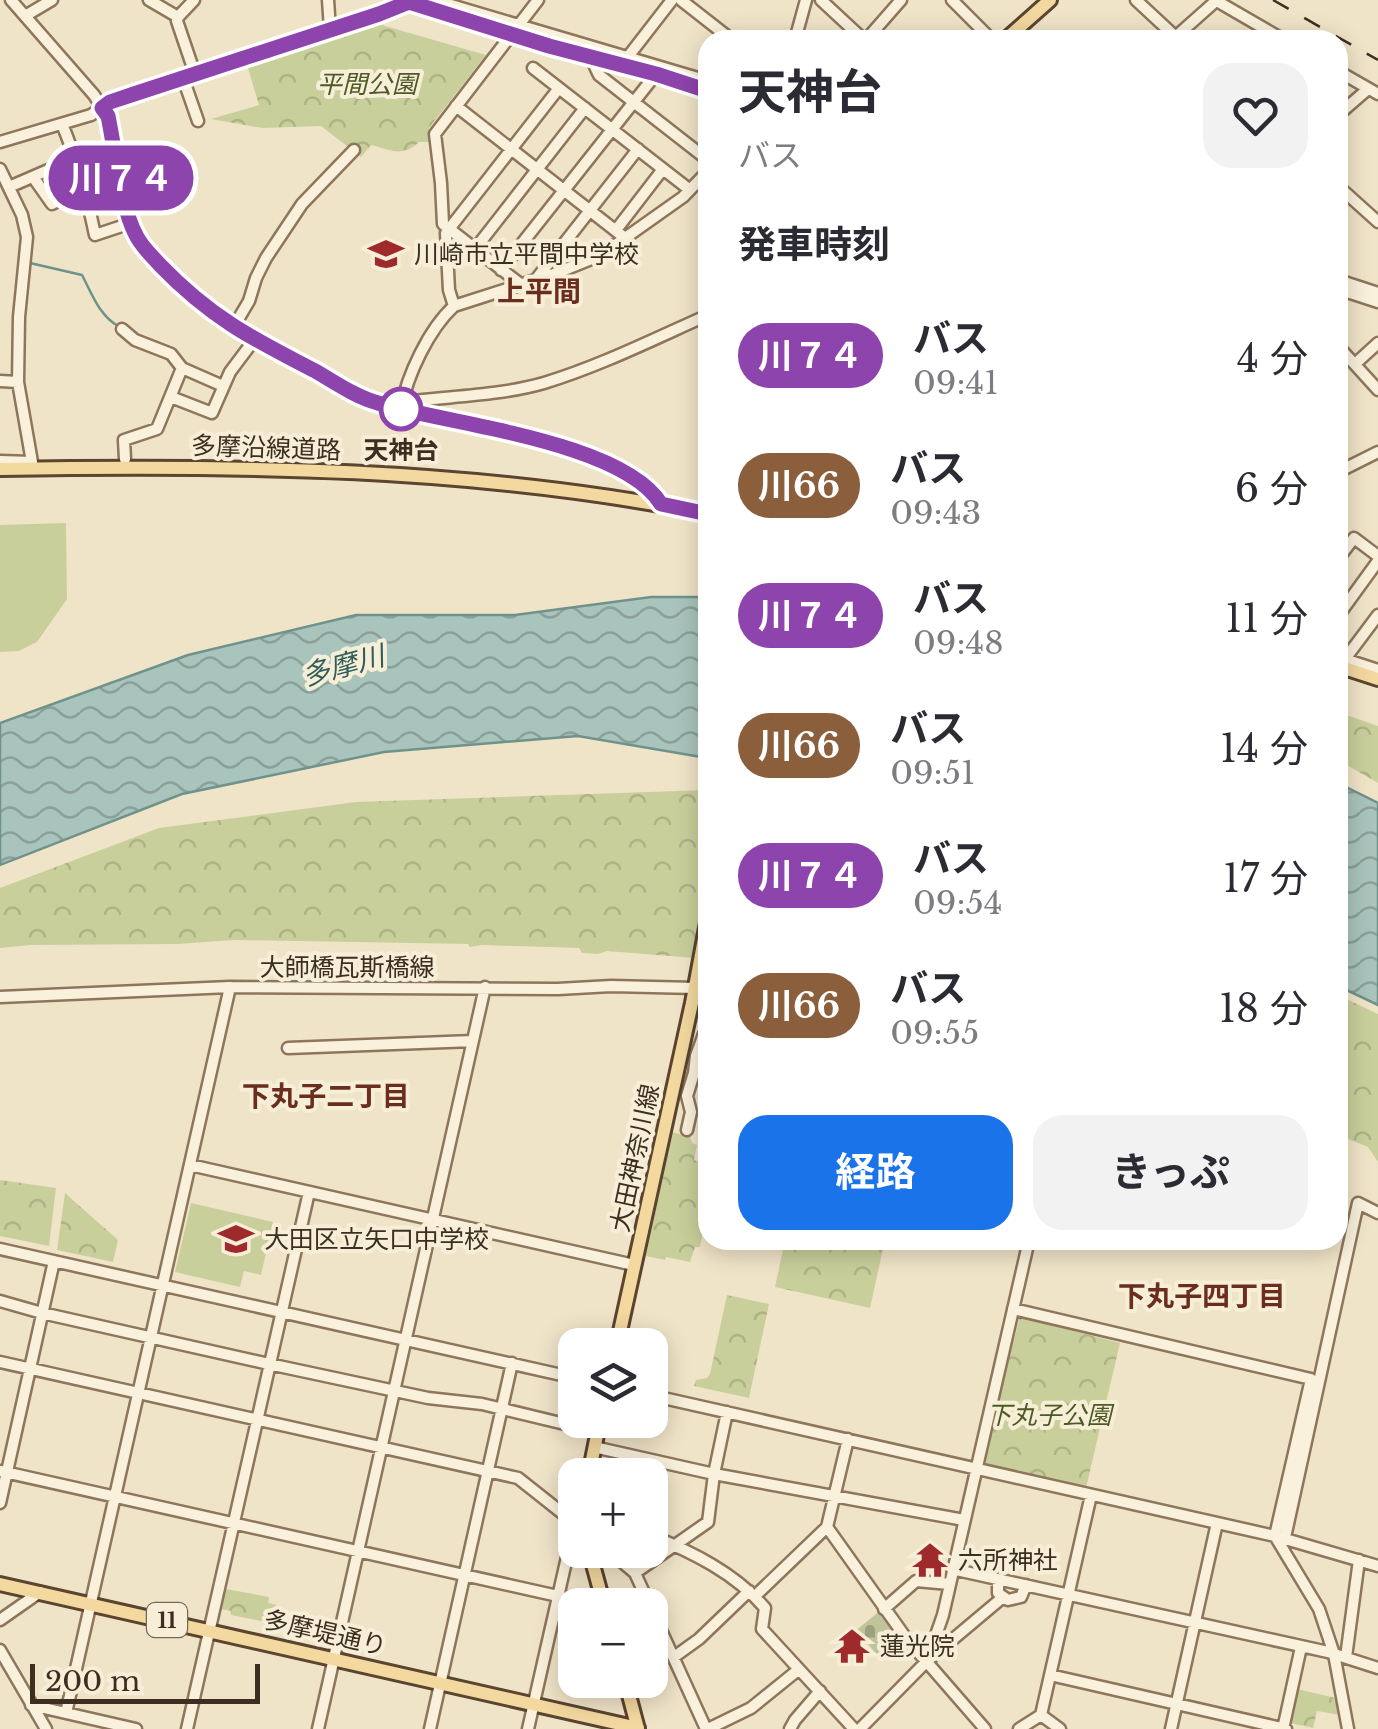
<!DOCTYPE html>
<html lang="ja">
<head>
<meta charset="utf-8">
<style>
	:root { --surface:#fff; --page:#f2f2f3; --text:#2b2b33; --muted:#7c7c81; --accent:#1a73e8 }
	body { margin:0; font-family:"Libre Baskerville","Noto Sans JP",serif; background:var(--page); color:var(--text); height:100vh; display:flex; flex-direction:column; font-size:38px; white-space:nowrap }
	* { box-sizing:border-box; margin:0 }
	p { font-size:32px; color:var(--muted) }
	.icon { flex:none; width:55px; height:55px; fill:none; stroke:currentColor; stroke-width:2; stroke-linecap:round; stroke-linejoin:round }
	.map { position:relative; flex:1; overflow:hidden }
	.drawer { position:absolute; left:698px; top:30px; width:650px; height:1220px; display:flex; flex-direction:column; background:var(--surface); border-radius:30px; box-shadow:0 5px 25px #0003 }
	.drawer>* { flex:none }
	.badge { padding:0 20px; border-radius:32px; font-size:35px; line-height:65px }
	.controls { position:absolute; left:558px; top:1328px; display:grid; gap:20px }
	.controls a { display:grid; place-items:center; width:110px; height:110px; border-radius:20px; background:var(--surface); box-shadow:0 5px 25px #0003; font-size:50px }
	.scale { position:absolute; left:30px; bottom:25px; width:230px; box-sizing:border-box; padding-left:10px; border:5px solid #3d2e20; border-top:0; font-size:28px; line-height:35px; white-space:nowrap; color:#3d2e20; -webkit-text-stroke:8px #f7eed8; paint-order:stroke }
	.map>.badge { position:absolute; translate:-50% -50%; box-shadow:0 0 0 5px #fff }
	h2 { padding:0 40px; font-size:38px; line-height:90px }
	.round { display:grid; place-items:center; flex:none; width:105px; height:105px; border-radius:30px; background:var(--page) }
	.headline { display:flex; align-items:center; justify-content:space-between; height:170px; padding:0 40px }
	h1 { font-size:48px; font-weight:700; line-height:75px }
	.primary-button { display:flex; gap:20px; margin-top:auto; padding:20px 40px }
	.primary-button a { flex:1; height:115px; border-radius:30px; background:var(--accent); color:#fff; font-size:40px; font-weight:700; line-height:115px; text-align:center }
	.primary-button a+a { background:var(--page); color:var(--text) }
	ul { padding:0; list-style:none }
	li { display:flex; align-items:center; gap:30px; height:130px; padding:0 40px }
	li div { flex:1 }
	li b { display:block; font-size:38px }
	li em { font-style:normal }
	li .badge { min-width:110px; font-weight:700; text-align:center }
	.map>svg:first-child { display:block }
</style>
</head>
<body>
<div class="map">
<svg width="1378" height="1729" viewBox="0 0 1378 1729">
	<defs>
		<pattern id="cemetery-stones" width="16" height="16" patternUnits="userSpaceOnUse" patternTransform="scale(2.5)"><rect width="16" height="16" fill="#bfc49a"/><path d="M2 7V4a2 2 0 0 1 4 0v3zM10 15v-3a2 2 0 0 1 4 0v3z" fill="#9ca07d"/></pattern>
		<pattern id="park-crowns" width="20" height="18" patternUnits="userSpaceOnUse" patternTransform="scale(2.5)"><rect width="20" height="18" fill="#c9cf9b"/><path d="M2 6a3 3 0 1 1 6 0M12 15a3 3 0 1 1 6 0" fill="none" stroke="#aeb285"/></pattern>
		<pattern id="water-waves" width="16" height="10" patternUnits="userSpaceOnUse" patternTransform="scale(2.5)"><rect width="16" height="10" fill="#a9c4bc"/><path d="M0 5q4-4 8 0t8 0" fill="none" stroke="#8ba098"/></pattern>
	</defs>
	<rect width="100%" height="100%" fill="#f0e4c8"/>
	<path fill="#c9cf9b" d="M66,523L67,599L37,642L19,651L0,652V525Z
		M191,1203L273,1222L261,1275L244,1271L240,1287L175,1272Z"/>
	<path fill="url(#cemetery-stones)" d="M881,1610L901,1638L879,1658L859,1632L856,1635L854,1632Z"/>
	<path fill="url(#park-crowns)" d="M372,18L385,26L486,55L429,128L431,142H419C402,158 391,150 371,145L361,157L321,126L262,128L211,119L259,105L245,58Z
		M1338,712L1378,726V783L1338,760Z
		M707,790V959L607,951L598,954L582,953L579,948L481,945L470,947L468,944L233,940L177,944L30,945L0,948V888L159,828L356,802Z
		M1338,995L1378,1014V1162L1368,1147L1338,1135Z
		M672,1132L690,1137L692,1143L697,1145L694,1160L707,1164V1212L700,1247H695L690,1262L666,1257L665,1260L646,1256Z
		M0,1180L56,1188L49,1246L0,1236Z
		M65,1193L118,1240L113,1262L57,1250Z
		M785,1240H885L870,1308L775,1287Z
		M727,1295L769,1304L749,1398L694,1386L696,1380L707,1378L710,1374Z
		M1020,1317L1120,1343L1086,1488L981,1463Z
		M226,1589L269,1597L268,1603L281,1606L276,1624L231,1615V1611L221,1609Z
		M1297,1689L1336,1698L1340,1715L1317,1711L1313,1728L1290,1723Z"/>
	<path fill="url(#water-waves)" stroke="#6f938a" stroke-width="2.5" d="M651,597H707V758L578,736L384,752L182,794L0,865V723L188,655L356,615H515Z
		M1338,783L1378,803V1005L1338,986Z"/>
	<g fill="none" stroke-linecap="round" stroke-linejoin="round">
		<path stroke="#6f938a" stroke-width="2.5" d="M30,263L82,275C92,294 99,315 118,326"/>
		<defs>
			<path id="minor" d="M11,0L94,95L108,117L129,218L136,235L185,291L213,314L254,340L372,402L493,428L586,455L642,484L661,504
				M149,0L178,17
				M194,0L178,17L177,21L195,74
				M328,0L330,29
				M405,0L549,46L656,74L708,91
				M434,0L708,81
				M681,0L732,40
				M821,0L864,40
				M952,0L992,40
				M1136,0L1179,40
				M1215,0L1284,40
				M25,16L52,0
				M795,40L806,0
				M866,40L901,0
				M1172,40L1217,0
				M591,58L599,75L708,160
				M627,58L672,0
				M533,68L690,190
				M1338,71L1378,94
				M183,78L198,121
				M456,106L625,238
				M1338,115L1368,89
				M62,124C77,160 87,196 95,235L131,223
				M0,142L91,115L110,102L379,14L413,0
				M0,169L22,215L27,237L19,317L18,382L32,462L0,461
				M33,177L52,204L85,189
				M1338,186L1378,222
				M9,187L76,158L114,146
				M616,230L663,169
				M475,249L585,108
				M501,270L656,74
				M537,278L638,149
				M1338,280L1378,293
				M519,283L443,224L441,183L435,134L538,0
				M1338,289L1378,302
				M454,306L449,290L446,233L559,88
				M233,328L249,301L256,278L266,258L302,204L354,150
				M122,329L135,340L171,354L182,368L223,386
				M1338,346L1378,390
				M1355,364L1378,343
				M0,381L18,382
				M171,397L212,413L230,372L254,340
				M403,399L414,401C456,396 502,395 544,383C600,366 654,339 708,315
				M401,409C407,375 429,329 454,306L554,274L601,255L683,197L708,171
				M125,459L124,440L157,429L182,368
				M1338,472L1378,452
				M1338,559L1354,538L1378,556
				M1338,616L1378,561
				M1338,657L1378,670
				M1345,659L1378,615
				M0,997L230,987L558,989L611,986L695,988
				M288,1048L473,1041
				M687,1130L691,1112L687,1096L694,1073L696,1056L704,1034L708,1032
				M190,1165L634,1265
				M0,1249L575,1378
				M0,1301L42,1313L269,1364L428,1398L482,1404L598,1432
				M1013,1309L1311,1379L1275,1536L1319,1609L1334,1654L1348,1729
				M0,1362L518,1478L571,1520H575
				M650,1395L1275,1536L1378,1566
				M594,1447L714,1474L964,1520
				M0,1471L598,1605
				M0,1503L54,1261
				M827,1527L906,1638L985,1729
				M1286,1533L1358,1203L1378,1213
				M650,1535C692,1552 735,1573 765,1608L762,1629L854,1729
				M608,1550L635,1573L706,1729
				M952,1569L1328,1652L1378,1668
				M635,1573L708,1522L714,1474L727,1412
				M998,1579V1593L1008,1600L1021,1597L1026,1585
				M755,1596L827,1527L848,1439
				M884,1609L916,1581L949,1584
				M0,1620L40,1592
				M0,1650L46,1729
				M674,1657L699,1639L749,1591
				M1346,1657L1359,1560
				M927,1661L943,1615L1029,1240
				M1050,1675L1286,1729
				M31,1705L136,1729
				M66,1713L230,987
				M1041,1715L1060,1729
				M187,1729L309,1192
				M318,1729L485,987
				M430,1729L512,1363
				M528,1729L570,1544L575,1540
				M708,1729L751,1708L798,1670
				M790,1729L795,1720L820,1691
				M860,1729L927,1661L1002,1598
				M1019,1729L1041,1715L1091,1495
				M1171,1729L1217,1523
				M1283,1729L1301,1647"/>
			<path id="major" d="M1005,40L1050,0
				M0,469C236,465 475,467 708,514
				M1338,666L1378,679
				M617,1345L692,1003L708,917
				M589,1475L600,1420
				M589,1550L604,1605
				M0,1584L638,1728
				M625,1680L638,1729"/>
		</defs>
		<use href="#minor" stroke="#8d765c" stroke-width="15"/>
		<use href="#major" stroke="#5b4430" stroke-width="18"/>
		<use href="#minor" stroke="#faf1dc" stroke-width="10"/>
		<use href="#major" stroke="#f3d9a0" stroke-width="12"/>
		<path stroke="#3d2e20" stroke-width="2.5" stroke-dasharray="18 18" stroke-linecap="butt" d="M1273,0L1378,60"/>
	</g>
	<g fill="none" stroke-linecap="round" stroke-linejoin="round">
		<defs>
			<path id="line" d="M708,91L656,74L549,46L409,2L379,14L134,94L110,102L102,108L108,116C115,149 121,208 136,235C141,246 152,256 160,265C211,318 253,339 317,372C336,383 356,397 378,403C447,424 622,441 661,504L708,514"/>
		</defs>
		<use href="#line" stroke="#fff" stroke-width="22"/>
		<use href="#line" stroke="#8e44ad" stroke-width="15"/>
	</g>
	<defs>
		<symbol id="school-bare" viewBox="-9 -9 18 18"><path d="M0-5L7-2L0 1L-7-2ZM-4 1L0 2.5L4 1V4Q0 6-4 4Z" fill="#9e2a2b" stroke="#f7eed8" stroke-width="2.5" paint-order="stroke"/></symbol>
		<symbol id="temple-bare" viewBox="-9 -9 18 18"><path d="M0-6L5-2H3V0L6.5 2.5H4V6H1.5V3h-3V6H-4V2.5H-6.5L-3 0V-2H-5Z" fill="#9e2a2b" stroke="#f7eed8" stroke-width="2.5" paint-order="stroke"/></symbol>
	</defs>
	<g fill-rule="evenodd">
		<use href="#school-bare" x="361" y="229" width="50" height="50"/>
		<use href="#school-bare" x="211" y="1214" width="50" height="50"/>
		<use href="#temple-bare" x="905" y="1535" width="50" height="50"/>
		<use href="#temple-bare" x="827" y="1621" width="50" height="50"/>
	</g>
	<circle fill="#fff" stroke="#8e44ad" stroke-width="5" cx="401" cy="409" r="20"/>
	<g text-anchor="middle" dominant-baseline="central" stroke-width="8" stroke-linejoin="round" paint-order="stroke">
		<rect fill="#f7eed8" stroke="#756857" stroke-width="2.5" x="147" y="1603" width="40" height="34" rx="8"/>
		<g font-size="22" font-weight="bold" fill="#3d2e20">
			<text x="167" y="1620">11</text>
		</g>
		<g font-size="25" font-style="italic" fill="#4d5a26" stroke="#f7eed8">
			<text x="367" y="84">平間公園</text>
			<text x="1049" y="1415">下丸子公園</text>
		</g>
		<g font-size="25" fill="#3d2e20" stroke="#f7eed8" text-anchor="start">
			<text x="414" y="254">川崎市立平間中学校</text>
			<text x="264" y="1239">大田区立矢口中学校</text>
			<text x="958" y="1560">六所神社</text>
			<text x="880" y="1646">蓮光院</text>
		</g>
		<g font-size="25" fill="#3d2e20" stroke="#f7eed8">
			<text transform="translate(266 448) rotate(2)">多摩沿線道路</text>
			<text x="347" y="967">大師橋瓦斯橋線</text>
			<text transform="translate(635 1158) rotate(-78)">大田神奈川線</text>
			<text transform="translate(325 1633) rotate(13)">多摩堤通り</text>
		</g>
		<g font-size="25" font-weight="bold" fill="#3d2e20" stroke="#f7eed8">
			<text x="401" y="450">天神台</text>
		</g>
		<g font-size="28" font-weight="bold" fill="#6b2e1e" stroke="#f7eed8">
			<text x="539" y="291">上平間</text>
			<text x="326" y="1096">下丸子二丁目</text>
			<text x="1202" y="1296">下丸子四丁目</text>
		</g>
		<g font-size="28" font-style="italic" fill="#2f5d5a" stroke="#f7eed8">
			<text transform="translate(343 666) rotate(-15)">多摩川</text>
		</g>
	</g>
</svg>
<div class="controls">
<a><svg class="icon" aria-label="layers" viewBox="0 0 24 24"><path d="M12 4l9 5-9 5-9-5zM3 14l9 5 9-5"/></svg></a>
<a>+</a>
<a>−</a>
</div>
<div class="scale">200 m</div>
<b class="badge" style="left:121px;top:178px;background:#8e44ad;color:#fff">川７４</b>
<section class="drawer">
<div class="headline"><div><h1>天神台</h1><p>バス</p></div><a class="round"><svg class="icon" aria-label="heart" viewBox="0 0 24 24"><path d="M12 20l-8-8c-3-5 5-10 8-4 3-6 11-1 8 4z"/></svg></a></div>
<h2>発車時刻</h2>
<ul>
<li><span class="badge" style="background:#8e44ad;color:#fff">川７４</span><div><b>バス</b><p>09:41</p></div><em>4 分</em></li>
<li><span class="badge" style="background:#8b5e3c;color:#fff">川66</span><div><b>バス</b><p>09:43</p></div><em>6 分</em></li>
<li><span class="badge" style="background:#8e44ad;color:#fff">川７４</span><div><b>バス</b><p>09:48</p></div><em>11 分</em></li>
<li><span class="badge" style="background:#8b5e3c;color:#fff">川66</span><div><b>バス</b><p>09:51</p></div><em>14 分</em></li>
<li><span class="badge" style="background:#8e44ad;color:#fff">川７４</span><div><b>バス</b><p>09:54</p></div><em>17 分</em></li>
<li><span class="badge" style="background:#8b5e3c;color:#fff">川66</span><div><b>バス</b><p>09:55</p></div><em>18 分</em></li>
</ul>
<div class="primary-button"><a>経路</a><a>きっぷ</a></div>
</section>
</div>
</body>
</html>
